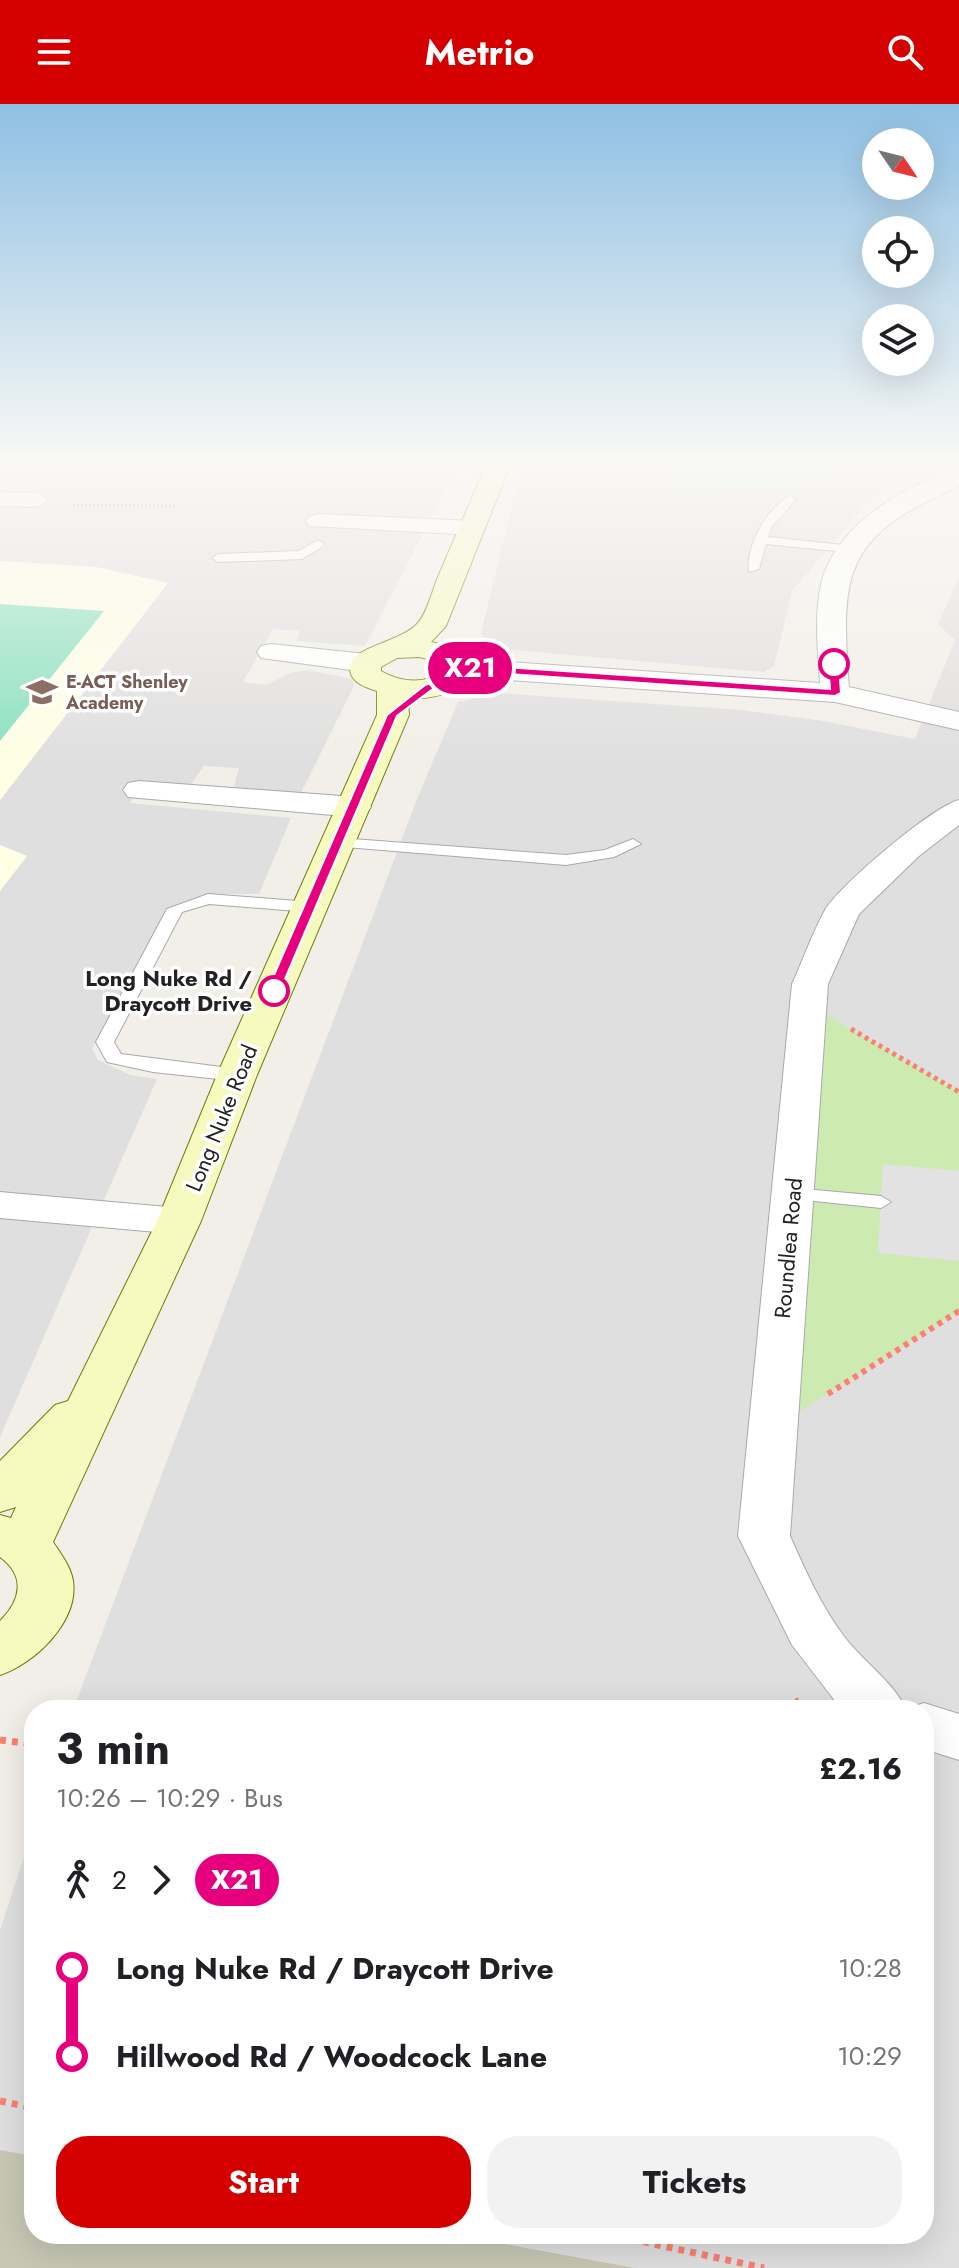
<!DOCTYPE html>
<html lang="en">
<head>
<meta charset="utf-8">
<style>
	:root { --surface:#fff; --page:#f2f2f2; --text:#202124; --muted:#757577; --accent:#d40000 }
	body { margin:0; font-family:Jost,sans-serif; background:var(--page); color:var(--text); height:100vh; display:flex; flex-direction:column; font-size:30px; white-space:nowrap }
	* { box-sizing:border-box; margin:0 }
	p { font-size:26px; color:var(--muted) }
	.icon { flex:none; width:44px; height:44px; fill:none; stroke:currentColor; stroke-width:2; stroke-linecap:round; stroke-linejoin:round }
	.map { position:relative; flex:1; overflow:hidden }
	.details { position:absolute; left:24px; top:1596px; width:910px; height:544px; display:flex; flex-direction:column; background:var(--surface); border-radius:32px; box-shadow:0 8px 32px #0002 }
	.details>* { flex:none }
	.badge { padding:0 16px; border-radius:26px; font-size:28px; line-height:52px }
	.needle { width:52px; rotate:125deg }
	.fabs { position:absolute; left:862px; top:24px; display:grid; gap:16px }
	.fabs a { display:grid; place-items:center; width:72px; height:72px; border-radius:50%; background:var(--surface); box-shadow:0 8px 32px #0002; font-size:40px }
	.map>.badge { position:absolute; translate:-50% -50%; box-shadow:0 0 0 4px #fff }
	.legs { display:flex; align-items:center; gap:12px; height:88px; padding:0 32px; font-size:26px }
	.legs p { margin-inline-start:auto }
	.overview { display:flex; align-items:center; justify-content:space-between; height:136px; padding:0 32px }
	h1 { font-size:44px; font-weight:700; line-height:60px }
	.button { display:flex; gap:16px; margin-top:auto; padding:16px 32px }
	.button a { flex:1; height:92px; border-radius:32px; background:var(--accent); color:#fff; font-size:32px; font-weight:700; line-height:92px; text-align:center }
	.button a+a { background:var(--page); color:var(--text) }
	ul { padding:0 32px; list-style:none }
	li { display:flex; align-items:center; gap:28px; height:88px; font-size:30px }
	li i { display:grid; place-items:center; width:12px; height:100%; margin:0 10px; background:currentColor }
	li i::after { content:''; width:20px; height:20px; margin:-10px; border:6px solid; border-radius:50%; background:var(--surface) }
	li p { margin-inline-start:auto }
	li:first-child i { background:linear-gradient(#0000 50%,currentColor 0) }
	li:last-child i { background:linear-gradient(currentColor 50%,#0000 0) }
	header { display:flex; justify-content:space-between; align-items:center; height:104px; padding:0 32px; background:var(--accent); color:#fff; font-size:36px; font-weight:700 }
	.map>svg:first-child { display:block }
</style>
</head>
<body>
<header><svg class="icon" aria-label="menu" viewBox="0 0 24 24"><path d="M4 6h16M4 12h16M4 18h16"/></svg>Metrio<svg class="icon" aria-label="search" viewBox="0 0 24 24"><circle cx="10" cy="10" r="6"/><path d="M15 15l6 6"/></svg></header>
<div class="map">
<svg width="959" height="2164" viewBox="0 0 959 2164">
	<rect width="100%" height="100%" fill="#f2efe9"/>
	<path fill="#e0dfdf" d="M0,359H459L365,542L296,537L300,527L273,525L243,578L266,581L289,569L308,566L352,575L354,582L301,689L233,686L239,664L204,662L189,683L142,682L130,699L291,714L259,790H205L167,804L92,945L98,956L130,971L157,975L0,1333V787L27,752L0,741V696L168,479L96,463L0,457Z
		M522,359H670L671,378L777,385L842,359H956L868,397L792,487L774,562L764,568L501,545L481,530Z
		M959,474V2164H635L452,2130H924V1606H73L415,700L458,598L499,589L742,606L823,617L915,635L955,536L938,520Z
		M34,1723V2052L0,2046V1826Z"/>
	<path fill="#ffffe5" d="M0,457L96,463L168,479L0,696Z
		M0,741L27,752L0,787Z"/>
	<path fill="#c7c7b4" d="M0,2046L34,2052V2130H452L635,2164H0Z"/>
	<path fill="#cdebb0" d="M809,901L959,988V1207L773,1324Z"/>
	<path fill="#c8facc" d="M670,359H842L777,385L670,378Z"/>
	<path fill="#88e0be" d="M0,500L104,507L0,637Z"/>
	<path fill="#e2e2e2" d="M883,1060L959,1067V1157L878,1149Z"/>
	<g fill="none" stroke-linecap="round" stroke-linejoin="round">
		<defs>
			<path id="lane" d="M790,392L796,395L771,424L768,433L852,442L856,443V449L766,440L759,465L749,468C745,444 767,403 790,392Z
				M318,436L324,440L322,443L302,455L218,458L212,454L218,450L299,447Z
				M339,734L566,751L605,746L633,735L641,740L614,753L566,761L333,742L331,739Z
				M208,790L310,798L318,803L310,808L209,800L182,808L114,938L121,950L237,965L246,971L237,977L153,968L107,958L96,938L167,805Z
				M793,1084L881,1092L891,1098L881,1104L786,1094L783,1090L786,1086Z"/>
			<path id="street" d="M959,366V382C845,432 840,466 849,583L959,608V626L835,598L462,573L452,570L448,564L452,558L462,555L820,579C818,547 814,512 821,480C835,422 904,380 959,366Z
				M0,388L37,389L49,396L37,403L0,402Z
				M318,410L474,417L486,424L474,431L309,422L306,417L309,412Z
				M271,540L366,550L376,553L380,559L376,565L366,568L261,554L257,548L261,542Z
				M139,677L355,693L366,696L371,703L366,710L355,713L128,693L123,686L128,679Z
				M959,696V721L919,752L859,810L828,880L790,1432C806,1468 822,1504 846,1535C865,1559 893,1578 906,1605L924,1599L959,1610V1656L924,1645V1606H843L839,1602L792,1541L738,1432L792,880C803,856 812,830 825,806C840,781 932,703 959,696Z
				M0,1088L179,1104L194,1108L200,1117L194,1126L179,1130L0,1114Z"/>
			<path id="secondary" d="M487,359H511L446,522L431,538L463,546L477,564C460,588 437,596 408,594L409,611L257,971L201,1117L53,1438C61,1450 71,1463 73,1477C79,1518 34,1560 0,1571V1517C21,1496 26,1472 0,1453V1411L11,1414L16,1403L0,1408V1357L55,1301L68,1297L157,1117L217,971L377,611V587C364,583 346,577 351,559C356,543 404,536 418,519C428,507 432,487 438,473C454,435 471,397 487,359ZM419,553L443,558L447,564C429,581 401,579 381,567V563L397,554Z"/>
		</defs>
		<use href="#lane" stroke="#a9a9a9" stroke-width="2"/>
		<use href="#street" stroke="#a9a9a9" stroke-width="2"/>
		<use href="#secondary" stroke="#707d05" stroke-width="2"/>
		<path stroke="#fa8072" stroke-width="3" stroke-dasharray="2 2" stroke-linecap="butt" d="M750,359L768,373
			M778,369L786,359
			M73,401L176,402"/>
		<path stroke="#fa8072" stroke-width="5" stroke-dasharray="4 4" stroke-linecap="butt" d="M851,925L959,988"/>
		<path stroke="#fa8072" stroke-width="6" stroke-dasharray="5 5" stroke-linecap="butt" d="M828,1290L959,1207
			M778,1606L799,1596"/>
		<path stroke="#fa8072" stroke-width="7" stroke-dasharray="6 6" stroke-linecap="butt" d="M0,1636L34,1640
			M0,1997L34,2004
			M608,2130L764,2164"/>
		<use href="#lane" fill="#fff" fill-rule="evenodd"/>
		<use href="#street" fill="#fff" fill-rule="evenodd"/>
		<use href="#secondary" fill="#f7fabf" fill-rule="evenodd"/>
	</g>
	<linearGradient id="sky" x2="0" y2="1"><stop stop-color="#8fc0e4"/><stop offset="0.54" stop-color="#f9f8f5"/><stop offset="1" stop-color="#f9f8f5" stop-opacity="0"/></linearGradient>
	<rect width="959" height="662" fill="url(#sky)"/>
	<path fill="#e6007e" stroke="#fff" stroke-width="2" d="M834,557L839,560L841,589L835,592L465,567L457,577L433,585L397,612L280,887L274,892L267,887L387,611L425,581L449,573L462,560L830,585L828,560Z"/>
	<defs>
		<symbol id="school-bare" viewBox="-9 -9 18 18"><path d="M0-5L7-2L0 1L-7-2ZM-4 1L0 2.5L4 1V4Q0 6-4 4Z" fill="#8d6e63" stroke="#fff" stroke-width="2.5" paint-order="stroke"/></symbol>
	</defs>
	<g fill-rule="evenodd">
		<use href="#school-bare" x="20" y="566" width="44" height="44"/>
	</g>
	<g fill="#fff" stroke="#e6007e" stroke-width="4">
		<circle cx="834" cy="560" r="14"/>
		<circle cx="274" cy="887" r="14"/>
	</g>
	<g text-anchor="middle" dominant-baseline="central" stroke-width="7" stroke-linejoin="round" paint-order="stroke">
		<g font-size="18" font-weight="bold" fill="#785e54" stroke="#fff" text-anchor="start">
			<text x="66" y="578">E-ACT Shenley<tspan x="66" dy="21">Academy</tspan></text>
		</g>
		<g font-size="22" font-weight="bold" fill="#222" stroke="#fff" text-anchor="end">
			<text x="252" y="874">Long Nuke Rd /<tspan x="252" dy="25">Draycott Drive</tspan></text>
		</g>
		<g font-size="22" fill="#222" stroke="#fff">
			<text transform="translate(221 1014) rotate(-68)">Long Nuke Road</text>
			<text transform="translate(788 1144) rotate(-85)">Roundlea Road</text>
		</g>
	</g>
</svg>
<div class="fabs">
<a><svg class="needle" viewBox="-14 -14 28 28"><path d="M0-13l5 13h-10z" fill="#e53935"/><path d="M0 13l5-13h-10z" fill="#757577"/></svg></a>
<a><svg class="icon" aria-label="locate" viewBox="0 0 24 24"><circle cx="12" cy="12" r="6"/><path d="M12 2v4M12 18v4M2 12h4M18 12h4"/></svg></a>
<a><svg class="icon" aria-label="layers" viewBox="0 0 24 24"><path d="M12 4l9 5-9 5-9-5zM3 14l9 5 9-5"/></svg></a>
</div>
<b class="badge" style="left:470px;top:564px;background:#e6007e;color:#fff">X21</b>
<section class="details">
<div class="overview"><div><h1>3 min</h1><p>10:26 – 10:29 · Bus</p></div><b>£2.16</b></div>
<div class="legs"><svg class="icon" aria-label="walk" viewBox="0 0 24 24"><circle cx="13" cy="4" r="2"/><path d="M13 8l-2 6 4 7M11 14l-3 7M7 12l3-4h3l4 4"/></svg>2<svg class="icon" aria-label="forward" viewBox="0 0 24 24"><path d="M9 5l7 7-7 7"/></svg><b class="badge" style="background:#e6007e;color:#fff">X21</b></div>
<ul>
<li><i style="color:#e6007e"></i><b>Long Nuke Rd / Draycott Drive</b><p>10:28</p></li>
<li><i style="color:#e6007e"></i><b>Hillwood Rd / Woodcock Lane</b><p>10:29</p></li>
</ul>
<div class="button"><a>Start</a><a>Tickets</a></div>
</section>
</div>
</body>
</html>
